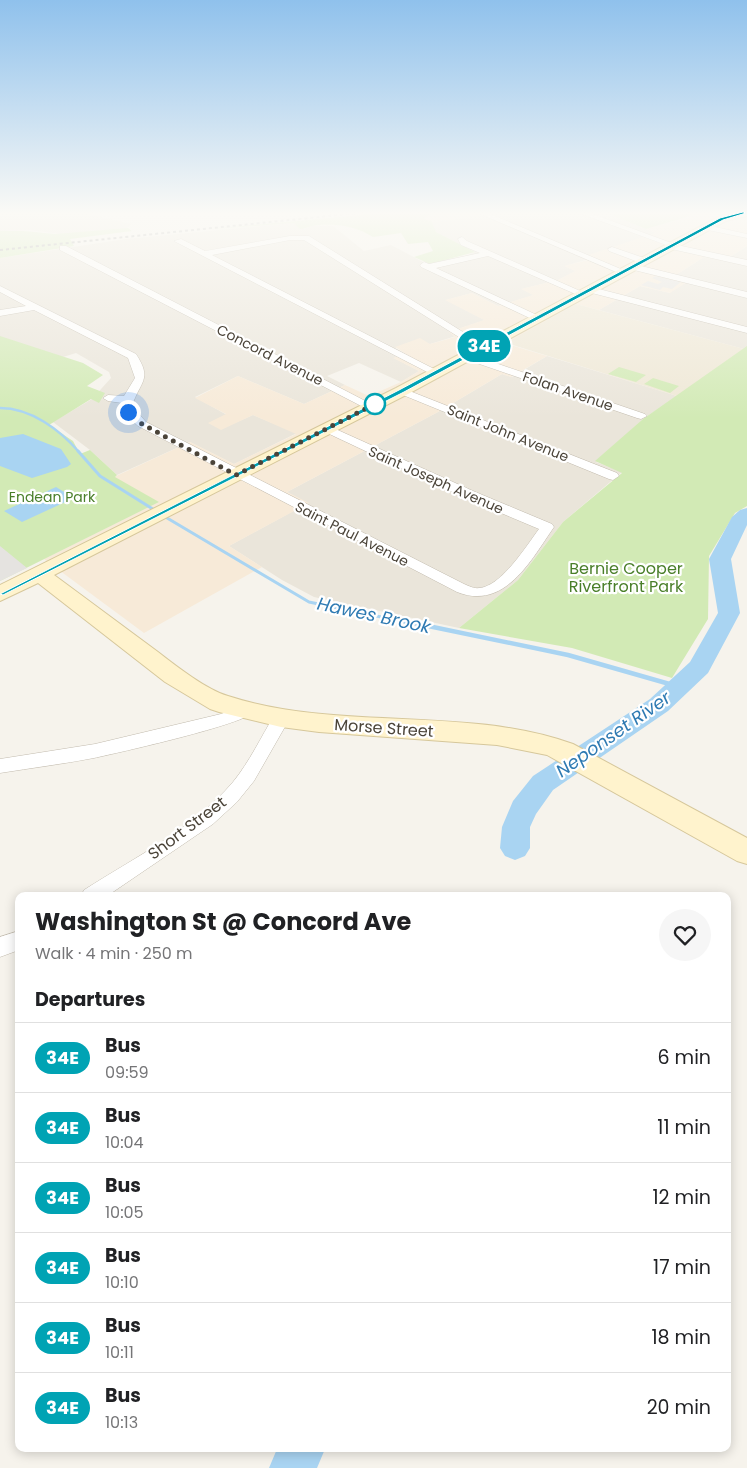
<!DOCTYPE html>
<html lang="en">
<head>
<meta charset="utf-8">
<style>
	:root { --surface:#fff; --page:#f6f6f6; --text:#202124; --muted:#757577; --line:#e0e0e0 }
	body { margin:0; font-family:Poppins,sans-serif; background:var(--page); color:var(--text); height:100vh; display:flex; flex-direction:column; font-size:19px; white-space:nowrap }
	* { box-sizing:border-box; margin:0 }
	p { font-size:16px; color:var(--muted) }
	.icon { flex:none; width:28px; height:28px; fill:none; stroke:currentColor; stroke-width:2; stroke-linecap:round; stroke-linejoin:round }
	.map { position:relative; flex:1; overflow:hidden }
	.drawer { position:absolute; left:15px; top:892px; width:716px; height:560px; display:flex; flex-direction:column; background:var(--surface); border-radius:10px; box-shadow:0 2px 12px #0003 }
	.drawer>* { flex:none }
	.badge { padding:0 10px; border-radius:16px; font-size:18px; line-height:32px }
	.you { position:absolute; width:25px; height:25px; margin:-12px; border:4px solid #fff; border-radius:50%; background:#1a73e8; box-shadow:0 0 0 8px #1a73e833 }
	.map>.badge { position:absolute; translate:-50% -50%; box-shadow:0 0 0 2px #fff }
	h2 { padding:0 20px; font-size:19px; line-height:45px }
	.round { display:grid; place-items:center; flex:none; width:52px; height:52px; border-radius:26px; background:var(--page) }
	.overview { display:flex; align-items:center; justify-content:space-between; height:85px; padding:0 20px }
	h1 { font-size:24px; font-weight:700; line-height:38px }
	ul { padding:0; list-style:none }
	li { display:flex; align-items:center; gap:15px; height:70px; padding:0 20px; border-top:1px solid var(--line) }
	li div { flex:1 }
	li b { display:block; font-size:19px }
	li em { font-style:normal }
	li .badge { min-width:55px; font-weight:700; text-align:center }
	.map>svg:first-child { display:block }
</style>
</head>
<body>
<div class="map">
<svg width="747" height="1468" viewBox="0 0 747 1468">
	<rect width="100%" height="100%" fill="#f6f3ec"/>
	<path fill="#eae5da" d="M0,213H84L131,224L129,227L120,230L60,234L30,230L0,231Z
		M483,213H607L656,233L589,259L565,266L576,271L558,280L522,289L534,295L498,306L472,293L446,300L485,320L449,332L456,336L430,344L395,348L406,354L394,358L419,371L401,382L359,363L327,376L345,385L304,404L238,376L195,397L227,415L209,423L221,429L253,415L297,433L234,464L190,442L117,475L90,450L53,422L92,399L111,378L109,372L76,353L50,361L0,337V258L126,239L294,223L304,229L312,226H333L364,251L391,245L425,263L463,257L475,252L436,232L432,222L487,215Z
		M747,246V347L744,349L599,310L640,286L670,293L676,275L704,257L724,261Z
		M547,356L677,396L643,419L596,462L622,472L563,522L518,580L459,628L314,597L282,580L229,546L308,503L287,492L438,412L502,374L512,377Z"/>
	<path fill="#f7ead8" d="M440,213H483L488,215L432,222L424,220L427,216Z
		M688,213H747V246L724,261L704,257L676,275L692,279L670,293L640,286L599,310L576,304L507,344L547,356L511,377L502,374L438,412L287,492L309,503L229,546L262,567L144,633L44,559L158,502L114,477L190,442L234,464L296,434L253,415L221,430L208,423L226,414L195,398L238,376L304,404L345,385L369,396L401,382L419,371L393,358L406,354L395,347L420,338L430,344L455,337L449,332L484,320L445,300L472,293L498,306L533,295L521,289L558,280L575,271L564,266L588,260L582,257L655,233L646,229L690,217Z"/>
	<path fill="#efe8d6" d="M576,304L744,349L677,396L506,343Z"/>
	<path fill="#d2eab5" d="M381,213H440L427,216L424,219L432,222L436,232L475,252L430,264L414,257L433,251L428,242L408,244L401,233L373,237C357,226 331,222 312,226C307,227 304,229 300,229L294,223L212,229Z
		M607,213H688L690,216L646,229Z
		M128,228L132,231L70,239L74,246L0,258V231H24L55,234Z
		M0,336L83,363L103,375L87,386L105,393L99,403L91,399L49,425L73,441L80,454L90,450L117,475L115,477L159,502L0,581Z
		M747,346V506L735,513L709,556L708,619L672,678L572,648L459,628L518,580L563,522L622,473L595,461L643,419Z
		M619,367L646,375L636,382L608,374Z
		M653,378L679,386L670,393L644,384Z"/>
	<path fill="#e5e3e0" d="M656,276L681,282L672,289L663,287L660,290L641,285L648,281L658,284L662,282L652,278Z
		M0,546L27,568L0,581Z"/>
	<path fill="#a9d4f2" d="M23,434L61,449L71,464L67,467L32,478L0,466V438Z
		M56,487L74,498L22,522L4,511Z"/>
	<g fill="none" stroke-linecap="round" stroke-linejoin="round">
		<path stroke="#a9d4f2" stroke-width="2.5" d="M0,408C31,408 60,430 79,452"/>
		<path stroke="#a9d4f2" stroke-width="3" d="M78,451L100,476L156,511
			M162,515L309,602L410,623"/>
		<path stroke="#a9d4f2" stroke-width="4.5" d="M404,621L568,655L680,687"/>
		<path fill="#a9d4f2" fill-rule="evenodd" d="M747,508V525L731,559L740,613L708,673L668,711L553,790L536,814L530,827V848L525,856L515,860L505,856L500,848L502,827L513,801L533,776L650,699L690,662L718,613L709,559L732,517L740,510Z
			M277,1449H325L317,1468H269Z"/>
		<defs>
			<path id="street" d="M478,213H488L628,272L621,274Z
				M579,213H590L677,245L747,260V266L667,248L666,245Z
				M706,225L747,234V238L703,229V225Z
				M290,236H309L487,347L478,349L304,240H290L212,255L440,372L435,375L431,374L174,241L181,239L205,251Z
				M462,237L467,241L587,294L580,296L488,256L436,268L539,316V320L536,321L421,267L420,265L424,262L429,264L480,253L461,245L458,239Z
				M60,246H66L377,407L375,409H367L60,250Z
				M612,247L647,259L648,261L641,263L609,251L608,249Z
				M633,264L747,292V298L630,269L629,267Z
				M0,286L136,354C153,380 140,381 132,406L146,422L464,584C469,586 474,589 479,588C501,587 527,545 539,529L463,497L323,431V427H331L473,491L552,524L554,527C531,560 505,611 457,592L138,426L124,413L120,406L122,403L108,401L103,398L108,395L124,396L135,378L128,358L34,310L0,316V310L26,306L0,292Z
				M591,287L747,327V333L588,292L587,290Z
				M466,353L645,414L647,416L641,419L637,418L462,358L461,356Z
				M402,388L617,473L619,476L613,480L609,479L398,393L397,391Z
				M246,705L252,707L255,711C247,724 117,753 94,758C63,764 31,768 0,773V759L95,744L221,714Z
				M281,712L287,714L290,718L254,781L237,802L213,824L107,896H81L84,890C134,858 194,828 233,782C250,761 261,737 275,714Z
				M19,931V950L0,957V937Z"/>
			<path id="secondary" d="M732,213H747V216L726,221L408,394L54,575C89,601 123,626 158,652C176,666 207,690 228,696C340,732 463,705 573,744L747,838V864L737,861L547,755L497,745L319,732L281,727L219,712L210,709L165,682L38,583L0,601V585L396,388L718,217Z"/>
		</defs>
		<use href="#street" stroke="#c2bbae" stroke-width="1"/>
		<use href="#secondary" stroke="#d6c79b" stroke-width="2"/>
		<use href="#street" fill="#fff" fill-rule="evenodd"/>
		<use href="#secondary" fill="#fff3cd" fill-rule="evenodd"/>
		<path stroke="#9a9a9a" stroke-width="2" stroke-dasharray="3 3" stroke-linecap="butt" d="M0,250L357,213"/>
	</g>
	<linearGradient id="sky" x2="0" y2="1"><stop stop-color="#8fc1ec"/><stop offset="0.51" stop-color="#fbfaf6"/><stop offset="1" stop-color="#fbfaf6" stop-opacity="0"/></linearGradient>
	<rect width="747" height="418" fill="url(#sky)"/>
	<path fill="#00a3b4" stroke="#fff" d="M743,212L746,213L723,220L404,392L3,595L0,594L399,390L720,218Z"/>
	<g fill="none" stroke-linecap="round" stroke-linejoin="round">
		<path stroke="#4b4439" stroke-width="5" stroke-dasharray="0 9" d="M128,412L142,424L236,475L375,404"/>
	</g>
	<circle fill="#fff" stroke="#00a3b4" stroke-width="2.5" cx="375" cy="404" r="10"/>
	<g text-anchor="middle" dominant-baseline="central" stroke-width="4.5" stroke-linejoin="round" paint-order="stroke">
		<g font-size="14" fill="#4b4439" stroke="#fff">
			<text transform="translate(270 355) rotate(27)">Concord Avenue</text>
			<text transform="translate(568 391) rotate(19)">Folan Avenue</text>
			<text transform="translate(508 433) rotate(22)">Saint John Avenue</text>
			<text transform="translate(436 480) rotate(24)">Saint Joseph Avenue</text>
			<text transform="translate(352 534) rotate(27)">Saint Paul Avenue</text>
		</g>
		<g font-size="14" fill="#4a7f2a" stroke="#fff">
			<text x="52" y="497">Endean Park</text>
		</g>
		<g font-size="16" fill="#4a7f2a" stroke="#fff">
			<text x="626" y="568">Bernie Cooper<tspan x="626" dy="18">Riverfront Park</tspan></text>
		</g>
		<g font-size="16" fill="#4b4439" stroke="#fff">
			<text transform="translate(384 728) rotate(4)">Morse Street</text>
			<text transform="translate(187 828) rotate(-37)">Short Street</text>
		</g>
		<g font-size="18" font-style="italic" fill="#2e7ab2" stroke="#fff">
			<text transform="translate(374 615) rotate(12)">Hawes Brook</text>
			<text transform="translate(613 734) rotate(-35)">Neponset River</text>
		</g>
	</g>
</svg>
<div class="you" style="left:128px;top:412px"></div>
<b class="badge" style="left:484px;top:346px;background:#00a3b4;color:#fff">34E</b>
<section class="drawer">
<div class="overview"><div><h1>Washington St @ Concord Ave</h1><p>Walk · 4 min · 250 m</p></div><a class="round"><svg class="icon" aria-label="heart" viewBox="0 0 24 24"><path d="M12 20l-8-8c-3-5 5-10 8-4 3-6 11-1 8 4z"/></svg></a></div>
<h2>Departures</h2>
<ul>
<li><span class="badge" style="background:#00a3b4;color:#fff">34E</span><div><b>Bus</b><p>09:59</p></div><em>6 min</em></li>
<li><span class="badge" style="background:#00a3b4;color:#fff">34E</span><div><b>Bus</b><p>10:04</p></div><em>11 min</em></li>
<li><span class="badge" style="background:#00a3b4;color:#fff">34E</span><div><b>Bus</b><p>10:05</p></div><em>12 min</em></li>
<li><span class="badge" style="background:#00a3b4;color:#fff">34E</span><div><b>Bus</b><p>10:10</p></div><em>17 min</em></li>
<li><span class="badge" style="background:#00a3b4;color:#fff">34E</span><div><b>Bus</b><p>10:11</p></div><em>18 min</em></li>
<li><span class="badge" style="background:#00a3b4;color:#fff">34E</span><div><b>Bus</b><p>10:13</p></div><em>20 min</em></li>
</ul>
</section>
</div>
</body>
</html>
